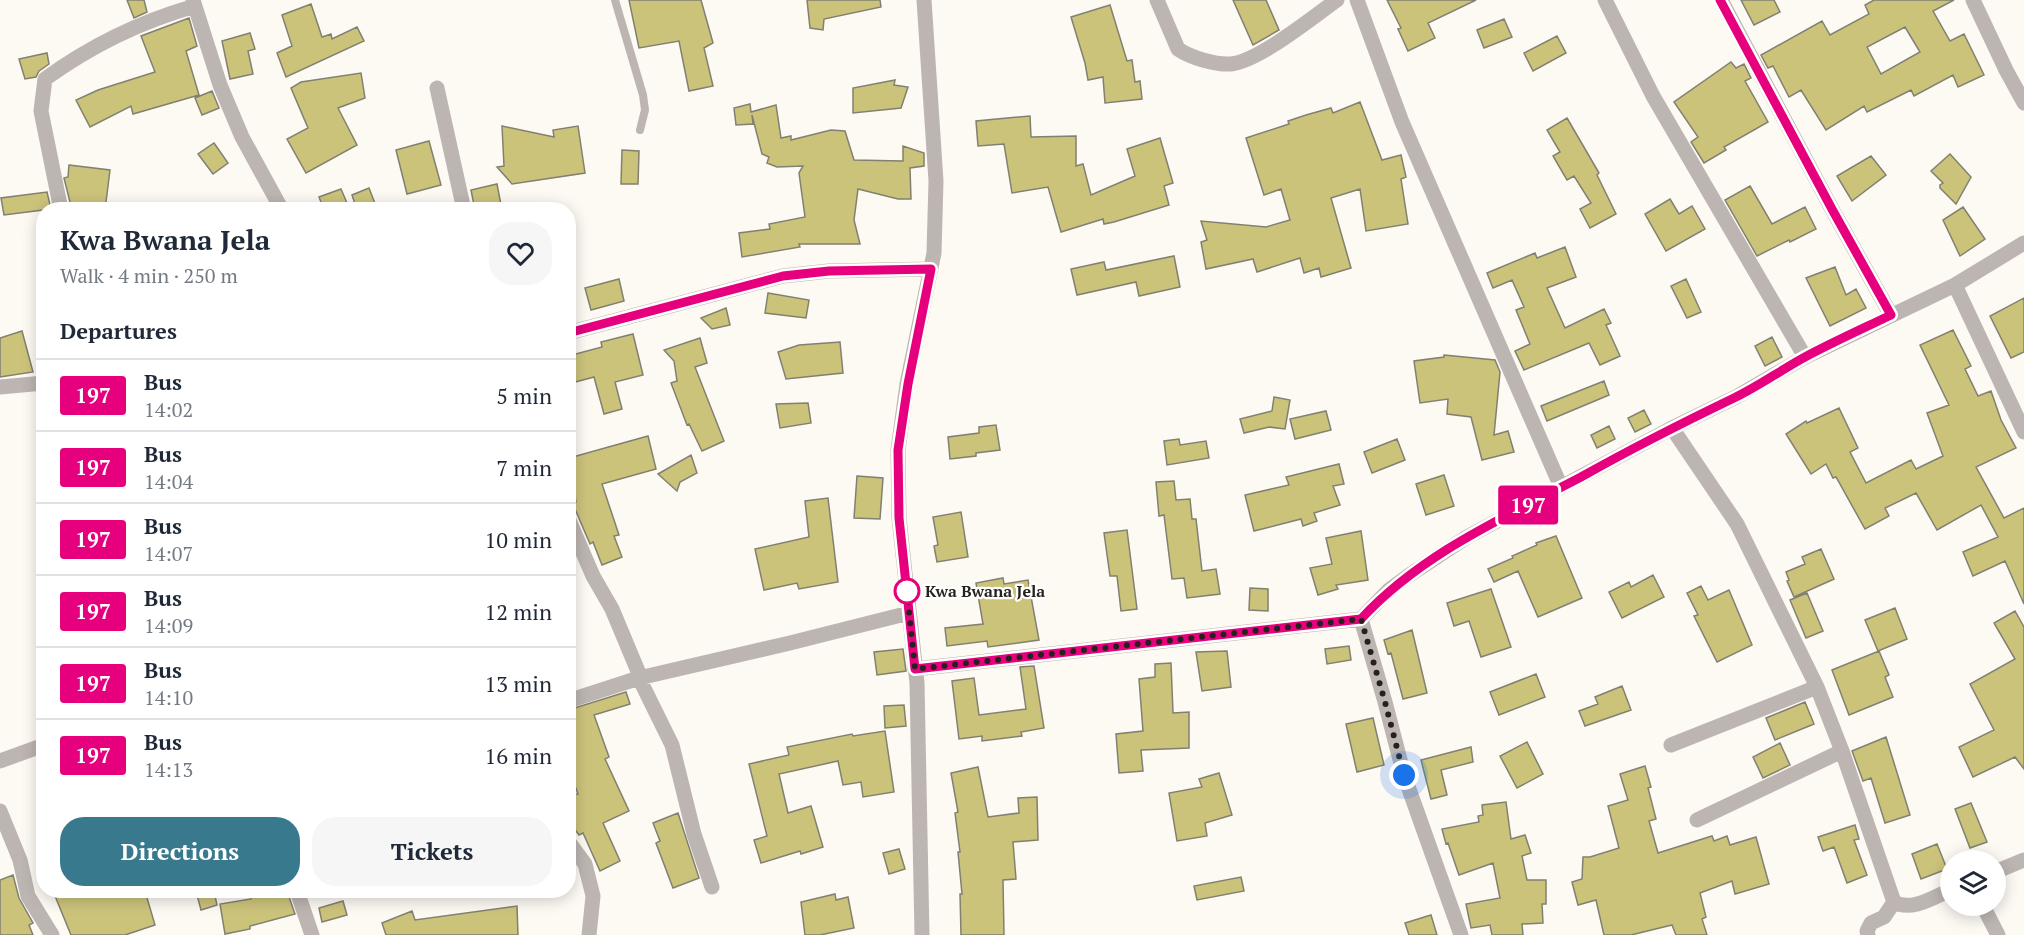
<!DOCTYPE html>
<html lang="en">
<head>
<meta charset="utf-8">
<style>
	:root { --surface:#fff; --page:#f6f6f7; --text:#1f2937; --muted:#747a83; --line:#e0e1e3; --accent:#39798d }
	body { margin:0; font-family:"PT Serif",serif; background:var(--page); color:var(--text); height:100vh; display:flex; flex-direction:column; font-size:22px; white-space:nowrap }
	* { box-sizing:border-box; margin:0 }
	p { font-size:20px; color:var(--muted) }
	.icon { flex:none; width:33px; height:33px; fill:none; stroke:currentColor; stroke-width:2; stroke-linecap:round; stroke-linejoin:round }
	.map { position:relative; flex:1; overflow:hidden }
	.details { position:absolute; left:36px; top:202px; width:540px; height:696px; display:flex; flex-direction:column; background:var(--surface); border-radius:24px; box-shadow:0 3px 15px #0003 }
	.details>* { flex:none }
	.badge { padding:0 12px; border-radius:4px; font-size:21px; line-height:39px }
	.controls { position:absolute; left:1940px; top:850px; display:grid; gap:12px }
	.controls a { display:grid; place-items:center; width:66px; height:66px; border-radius:50%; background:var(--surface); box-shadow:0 3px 15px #0003; font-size:30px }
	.you { position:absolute; width:30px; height:30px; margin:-15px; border:4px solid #fff; border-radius:50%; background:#1a73e8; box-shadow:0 0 0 9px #1a73e833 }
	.map>.badge { position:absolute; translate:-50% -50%; box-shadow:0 0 0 3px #fff }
	h2 { padding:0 24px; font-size:22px; line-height:54px }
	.round { display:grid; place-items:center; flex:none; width:63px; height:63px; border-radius:24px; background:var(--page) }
	.headline { display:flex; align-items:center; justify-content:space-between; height:102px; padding:0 24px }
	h1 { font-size:28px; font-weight:800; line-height:45px }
	.action { display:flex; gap:12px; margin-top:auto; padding:12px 24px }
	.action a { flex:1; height:69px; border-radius:24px; background:var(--accent); color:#fff; font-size:24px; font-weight:800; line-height:69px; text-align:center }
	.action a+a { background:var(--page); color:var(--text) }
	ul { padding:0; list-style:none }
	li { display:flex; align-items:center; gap:18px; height:72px; padding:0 24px; border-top:2px solid var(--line) }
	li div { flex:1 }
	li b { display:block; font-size:22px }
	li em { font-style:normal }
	li .badge { min-width:66px; font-weight:700; text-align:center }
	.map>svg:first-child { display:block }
</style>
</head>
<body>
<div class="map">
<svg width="2024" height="935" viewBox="0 0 2024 935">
	<rect width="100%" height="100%" fill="#fdf9f3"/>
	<path fill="#ccc37b" stroke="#818071" stroke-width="1.5" fill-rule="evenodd" d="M127,0H144L147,12L134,18Z
		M629,0H701L713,43L704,48L713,86L689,91L679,41L639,48Z
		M807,0H880L881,7L824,19L823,30L810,28Z
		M1233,0H1266L1279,30L1253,45Z
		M1387,0H1476L1428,23L1435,38L1408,51L1398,29L1401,28Z
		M1741,0H1774L1780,12L1754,25Z
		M1874,0H1954L1933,11L1950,41L1964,34L1984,75L1958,87L1953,75L1914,96L1911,90L1867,112L1864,106L1826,130L1801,90L1789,97L1773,66L1768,68L1761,55L1822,21L1830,35L1869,14L1865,5ZM1905,27L1920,52L1881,74L1867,47Z
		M311,4L322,37L331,34L332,39L357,27L364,41L286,77L277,53L292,46L282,15Z
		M1110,5L1127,61L1132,60L1135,82L1140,81L1142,99L1105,103L1103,77L1088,80L1085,63L1071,17Z
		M189,18L197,46L186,51L199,95L133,114L131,106L90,127L76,100L98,90L155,72L141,36Z
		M1504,19L1512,37L1484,48L1477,30Z
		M250,33L255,49L248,51L253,74L230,79L222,41Z
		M1557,36L1566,53L1533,71L1524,53Z
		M47,53L49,64L39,71L36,77L25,79L19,59Z
		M1731,62L1736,68L1744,64L1751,78L1745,81L1768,122L1724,147L1726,150L1704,163L1691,142L1698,137L1674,102Z
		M361,73L365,98L338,108L357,145L306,173L287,139L308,128L291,88L301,82Z
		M895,80L894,85L908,87L901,108L853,113V88Z
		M212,91L219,108L202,115L195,98Z
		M1360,102L1382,160L1401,155L1406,177L1401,179L1408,224L1366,231L1360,189L1331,198L1351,268L1321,277L1319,268L1304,273L1300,258L1257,272L1253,259L1206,269L1201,242L1207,240L1201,221L1266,227L1290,220L1281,189L1264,195L1246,138L1289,124L1288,121L1306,115L1331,108L1333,113Z
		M750,104L751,112L776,105L781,138L791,136V140L831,130L845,131L854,160L903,161V146L924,153V166L910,168L911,199H898L858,189L854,220L860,244H799L800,247L742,257L739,233L770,229L769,224L805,217L799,173L803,166L777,167L767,163L769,157L762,154L752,115L753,124L736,125L734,108Z
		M1030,116L1031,137L1076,136V166L1083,164L1091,195L1135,176L1127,149L1160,138L1173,183L1164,186L1169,205L1114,222L1104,224L1103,219L1061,232L1048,187L1012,193L1004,144L978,146L976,121Z
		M1567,118L1599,173L1597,175L1616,214L1590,228L1580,209L1591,203L1574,176L1567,180L1553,156L1560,152L1547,130Z
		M502,126L554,137L553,130L578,126L585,173L512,184L497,167L504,166Z
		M429,141L441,185L407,194L396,150Z
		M214,143L228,163L213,174L198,154Z
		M622,150L639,151L638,184H621Z
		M1950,154L1971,177L1956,204L1940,188V185L1943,183L1931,171Z
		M1871,156L1886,175L1852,201L1837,176Z
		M69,165L110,170L105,210H72L64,178L68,177Z
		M497,184L502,210H475L471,190Z
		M1750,186L1772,224L1805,207L1816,229L1790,242L1789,240L1757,256L1725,200Z
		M369,188L376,206L366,210H357L352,195Z
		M341,189L347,203L330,210H324L319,197Z
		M47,192L51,209L4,215L1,198Z
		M1670,199L1679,214L1692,206L1705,229L1666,251L1645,214Z
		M1963,207L1985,239L1960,256L1943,220Z
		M1565,247L1576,277L1547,288L1565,328L1604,309L1611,323L1606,325L1620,356L1600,365L1589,343L1524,370L1515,351L1530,344L1516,310L1524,307L1512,280L1493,288L1487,273L1535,253L1537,258Z
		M1174,256L1180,287L1139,296L1136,282L1077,295L1071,269L1104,262L1106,270Z
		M1835,267L1846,295L1856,289L1866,308L1830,326L1806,278Z
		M619,279L624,301L591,310L585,288Z
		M1686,279L1701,312L1687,318L1671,286Z
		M768,293L809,300L806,318L765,313Z
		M2024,298V352L2011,358L1990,316Z
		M726,308L730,325L712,329L701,318Z
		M1953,330L1971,366L1965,369L1978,396L1991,391L2001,420L2016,448L1976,467L2004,518L2024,508V604L2005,561L1973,576L1963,552L1998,537L1981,505L1937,530L1916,493L1885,508L1889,516L1865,529L1836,477L1833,478L1826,464L1811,474L1786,434L1806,421L1807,423L1839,408L1858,448L1850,452L1866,483L1911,460L1916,469L1943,456L1927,413L1949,405L1920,345Z
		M22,331L33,372L0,377V338Z
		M633,334L643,375L615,382L622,409L604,414L594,377L568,384V356L602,347L601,342Z
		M1772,337L1782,357L1765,366L1755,346Z
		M700,338L707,363L695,367L724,441L702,451L689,424L687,425L671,383L677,381L674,361L664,350Z
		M840,342L843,373L786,379L778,352L799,345Z
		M1444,355L1495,360L1500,372L1494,435L1508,431L1514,452L1482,460L1471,417L1447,414L1448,399L1420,403L1414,361L1444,357Z
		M1604,381L1609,395L1547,421L1541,406Z
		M1274,397L1290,400L1285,429L1269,427L1244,433L1240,419L1272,411Z
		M808,403L811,423L780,428L776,404Z
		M1644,410L1651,424L1635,432L1628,418Z
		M1326,411L1331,430L1295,439L1290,419Z
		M996,425L1000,450L976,453V456L950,459L948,437L979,433V427Z
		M1609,426L1615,439L1597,448L1591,435Z
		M648,436L656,469L602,484L619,535L614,536L622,557L602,565L593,542L590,544L572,502H576L569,458Z
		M1179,439L1180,445L1206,441L1209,458L1167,465L1164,441Z
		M1397,439L1405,460L1372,473L1364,452Z
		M691,455L697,473L680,482L677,491L658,474Z
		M1339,464L1344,484L1333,486L1340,505L1314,513L1317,521L1303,526L1301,519L1254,531L1245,495L1289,485L1286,477Z
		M1444,475L1454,506L1426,515L1416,484Z
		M857,476L883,478L880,519L854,518Z
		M1174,481L1176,500L1190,499L1192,519H1196L1202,571L1216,569L1220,594L1187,598L1184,578L1172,579L1164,515L1159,516L1156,482Z
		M828,498L838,582L799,589L797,583L764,590L755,549L809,537L805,501Z
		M961,512L968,557L937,562L934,546L938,545L933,517Z
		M1127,530L1137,609L1121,611L1117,576H1110L1104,533Z
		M1361,531L1368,580L1336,585L1338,589L1318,595L1310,568L1332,564L1326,538Z
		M1556,536L1582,598L1538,617L1518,571L1494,582L1488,569L1513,558L1512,556L1537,545L1536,543Z
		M1821,549L1834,579L1794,597L1787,581L1789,580L1786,572L1805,564L1802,557Z
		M1653,575L1664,597L1622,618L1609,592L1629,582L1631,587Z
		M1003,578L1004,584L1028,580L1039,640L988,647L987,641L947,646L945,628L983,624L976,583Z
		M1701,586L1708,600L1729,590L1752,645L1717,662L1694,616L1698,615L1687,593Z
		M1250,588L1268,589V611L1249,610Z
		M1491,589L1511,647L1481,657L1469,621L1454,626L1447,603Z
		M1807,593L1823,631L1806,638L1790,600Z
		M1895,608L1907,639L1878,651L1865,620Z
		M2015,611L2024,627V769L2015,757L1973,777L1959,747L1994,730L1970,684L2015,659L1994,623Z
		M1412,630L1427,693L1403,699L1391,653L1388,654L1384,640Z
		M1349,646L1351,660L1327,664L1325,649Z
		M903,649L906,671L877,675L874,652Z
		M1227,651L1231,687L1202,691L1196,652Z
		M1879,651L1889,675L1885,677L1893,697L1849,715L1832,670Z
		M1171,663L1173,713L1189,712V748L1141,750L1143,771L1119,773L1116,734L1143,731L1139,679L1155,677V664Z
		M1034,666L1044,728L1021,732L1022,736L982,741V736L959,739L952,681L974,678L979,715L1026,709L1020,667Z
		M1536,674L1545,697L1499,715L1490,692Z
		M1622,686L1631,710L1585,726L1579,711L1598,704L1595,697Z
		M626,692L630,704L594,715L609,757L605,759L629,811L603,823L620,861L600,871L583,833L579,835L568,820V796L578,794L568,767V754L573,752L568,740V710Z
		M1805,702L1814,724L1775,740L1766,718Z
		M904,705L906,726L885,728L884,706Z
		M1373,718L1384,765L1357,772L1346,724Z
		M885,731L894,792L863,797L861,782L843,785L838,761L779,774L788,813L811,806L823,847L801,854L800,851L761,863L754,840L767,836L749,764L789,755L787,747L852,734L853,736Z
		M1886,737L1910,815L1885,823L1871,778L1863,781L1852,751Z
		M1527,742L1543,774L1517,788L1500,756Z
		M1780,743L1790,765L1763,778L1753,757Z
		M1471,747L1473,762L1441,770L1447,795L1431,799L1421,760Z
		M1645,766L1651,787L1648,788L1656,819L1649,821L1658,853L1712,836L1714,841L1727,836L1730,845L1756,837L1769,884L1735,894L1732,881L1700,893L1706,917L1702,919L1707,935H1676L1672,925L1631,935H1604L1596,900L1578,905L1572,882L1582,879L1583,857H1590L1619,848L1608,806L1628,800L1620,774Z
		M978,767L988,817L1019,813L1018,798L1037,797L1038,840L1013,842L1016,879L1003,880L1004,935H961L960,894H962L958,852H960L955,813L958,812L951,773Z
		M1219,773L1232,815L1205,823L1207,836L1177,841L1169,793L1202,787L1199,779Z
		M1506,802L1511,839L1525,835L1531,853L1522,856L1527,880H1546V904H1542L1543,923L1522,924L1523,935H1492L1490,925L1471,928L1466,904L1500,898L1493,863L1459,875L1448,843L1446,844L1442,829L1479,822L1478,816L1483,815L1482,805Z
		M1971,803L1987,842L1970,848L1955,809Z
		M678,813L699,878L673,888L656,843L660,841L653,823Z
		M1855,825L1859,839L1854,840L1867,875L1847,883L1834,847L1823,851L1818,837Z
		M1937,844L1947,869L1921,879L1912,854Z
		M899,849L905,869L889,874L883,853Z
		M13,875L19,898L33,923L29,925L33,935H0V880Z
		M1241,877L1244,891L1197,900L1194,886Z
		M53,891H145L155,925L125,935H71Z
		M196,891H214L217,905L201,910Z
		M249,891H287L295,914L250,926V929L225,934L220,904L251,899Z
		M835,894L836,900L848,897L854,928L820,935H805L801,902Z
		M343,901L347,915L322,922L319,908Z
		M517,906L518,935H386L382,923L412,911L415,920Z
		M1431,915L1437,935H1409L1405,923Z"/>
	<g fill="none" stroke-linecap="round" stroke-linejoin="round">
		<path stroke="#bdb5b2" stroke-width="8" d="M615,0L643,95L645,110L640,130"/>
		<path stroke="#bdb5b2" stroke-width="15" d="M193,0L220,85L242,137L282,210
			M1157,0L1178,49C1191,58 1216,65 1231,64C1259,61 1313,17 1337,0
			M1357,0L1402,122L1561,487
			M1605,0L1653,96L1805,357
			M1721,0L1833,211L1891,315
			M1973,0L2006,70L2024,103
			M437,88L464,210
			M61,210L41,111L45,79C89,47 142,21 195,6
			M1955,285L2024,432
			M568,333L783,276L829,271L931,269
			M0,387L44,383
			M1672,428L1737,524L1817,687L1842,751L1894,902C1911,912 1934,897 1950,890
			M568,518L593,576L612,609L640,676L639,678L672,745L694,834L712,887
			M1361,619L1385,702L1404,775L1461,935
			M915,669L1361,619L1389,590L1408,576L1467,537L1672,428L1736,397L1805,357L1955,285L2024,243
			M568,701L639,678L790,643L909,613
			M1671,745L1817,687
			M0,761L44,745
			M0,811L20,860L28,896L52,935
			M1697,820L1842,751
			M568,841L585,864L593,896L589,935
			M1995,872L2024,860
			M297,891L312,935
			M1983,906L1998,935
			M922,935L917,683L899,518L898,450L907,384L934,253L936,181L924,0
			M1868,935L1867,931L1871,923L1884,917L1894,902"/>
	</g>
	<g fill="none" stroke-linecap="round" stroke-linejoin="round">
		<defs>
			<path id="line" d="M568,333L783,276L829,271L931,269L908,384L898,450L899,518L915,669L1361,619C1421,554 1503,518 1581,477C1631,449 1682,423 1734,398C1759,386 1781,370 1805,357C1833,342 1862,329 1891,315L1833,211L1720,0"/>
		</defs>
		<use href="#line" stroke="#fff" stroke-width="14"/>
		<use href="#line" stroke="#e6007e" stroke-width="9"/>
		<path stroke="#25211c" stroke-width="6" stroke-dasharray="0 10.8" d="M907,591L915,669L1361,619L1385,702L1404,775"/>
	</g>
	<circle fill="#fff" stroke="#e6007e" stroke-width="3" cx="907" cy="591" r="12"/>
	<g text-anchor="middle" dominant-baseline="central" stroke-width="4.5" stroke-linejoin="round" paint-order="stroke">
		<g font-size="16" font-weight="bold" fill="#25211c" stroke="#fff" text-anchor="start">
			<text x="925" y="591">Kwa Bwana Jela</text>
		</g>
	</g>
</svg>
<div class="controls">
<a><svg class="icon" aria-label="layers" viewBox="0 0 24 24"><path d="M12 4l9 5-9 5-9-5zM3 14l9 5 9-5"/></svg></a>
</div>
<div class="you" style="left:1404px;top:775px"></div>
<b class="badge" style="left:1528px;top:505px;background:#e6007e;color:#fff">197</b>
<section class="details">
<div class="headline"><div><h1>Kwa Bwana Jela</h1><p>Walk · 4 min · 250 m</p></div><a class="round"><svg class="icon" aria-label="heart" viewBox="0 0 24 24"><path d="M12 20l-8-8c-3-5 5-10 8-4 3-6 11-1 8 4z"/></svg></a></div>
<h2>Departures</h2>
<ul>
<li><span class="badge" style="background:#e6007e;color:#fff">197</span><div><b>Bus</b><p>14:02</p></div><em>5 min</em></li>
<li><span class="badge" style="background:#e6007e;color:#fff">197</span><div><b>Bus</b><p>14:04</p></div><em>7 min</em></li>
<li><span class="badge" style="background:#e6007e;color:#fff">197</span><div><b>Bus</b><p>14:07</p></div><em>10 min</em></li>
<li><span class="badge" style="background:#e6007e;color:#fff">197</span><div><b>Bus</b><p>14:09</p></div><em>12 min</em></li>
<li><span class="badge" style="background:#e6007e;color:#fff">197</span><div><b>Bus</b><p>14:10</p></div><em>13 min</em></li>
<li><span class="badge" style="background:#e6007e;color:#fff">197</span><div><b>Bus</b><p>14:13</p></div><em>16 min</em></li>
</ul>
<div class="action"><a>Directions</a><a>Tickets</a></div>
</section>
</div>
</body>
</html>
